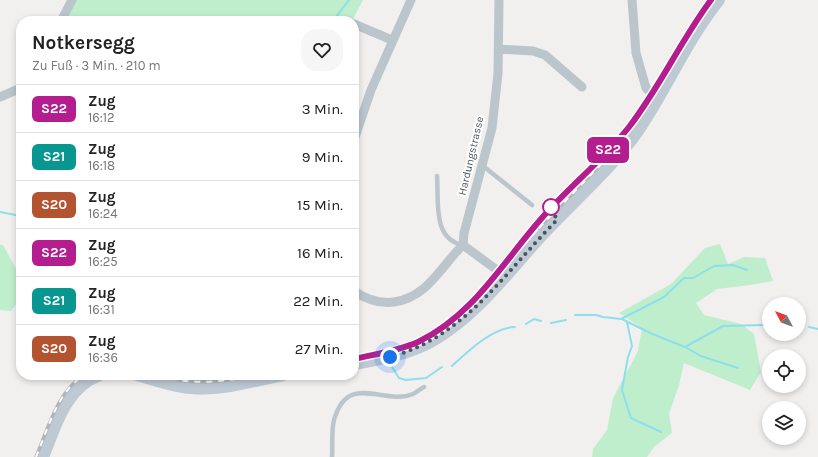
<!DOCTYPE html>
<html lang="de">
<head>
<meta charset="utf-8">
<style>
	:root { --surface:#fff; --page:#f6f6f6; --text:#222; --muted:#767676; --line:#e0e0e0 }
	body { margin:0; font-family:Karla,sans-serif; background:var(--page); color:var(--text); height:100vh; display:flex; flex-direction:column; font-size:15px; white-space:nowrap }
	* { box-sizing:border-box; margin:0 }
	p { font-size:13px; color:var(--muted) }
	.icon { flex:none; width:22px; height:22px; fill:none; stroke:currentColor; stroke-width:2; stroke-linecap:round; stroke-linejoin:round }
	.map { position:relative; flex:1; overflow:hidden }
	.drawer { position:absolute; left:16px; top:16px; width:343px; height:364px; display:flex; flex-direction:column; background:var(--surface); border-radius:16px; box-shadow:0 2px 6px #0003 }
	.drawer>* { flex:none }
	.badge { padding:0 8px; border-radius:6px; font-size:14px; line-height:26px }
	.needle { width:26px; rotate:311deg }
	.fabs { position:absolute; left:762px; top:297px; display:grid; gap:8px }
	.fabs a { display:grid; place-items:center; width:44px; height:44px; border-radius:50%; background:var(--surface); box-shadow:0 2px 6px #0003; font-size:20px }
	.you { position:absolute; width:20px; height:20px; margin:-10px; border:3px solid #fff; border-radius:50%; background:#1a73e8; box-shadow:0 0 0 6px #1a73e833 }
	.map>.badge { position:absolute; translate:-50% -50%; box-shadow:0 0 0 2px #fff }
	.round { display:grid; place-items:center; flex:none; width:42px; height:42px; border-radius:16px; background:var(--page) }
	.overview { display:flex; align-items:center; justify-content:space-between; height:68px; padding:0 16px }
	h1 { font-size:19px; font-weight:700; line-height:30px }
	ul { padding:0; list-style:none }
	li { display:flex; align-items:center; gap:12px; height:48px; padding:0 16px; border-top:1px solid var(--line) }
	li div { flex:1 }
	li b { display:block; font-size:15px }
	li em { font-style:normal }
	li .badge { min-width:44px; font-weight:700; text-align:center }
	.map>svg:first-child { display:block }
</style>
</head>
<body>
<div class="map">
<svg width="818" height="457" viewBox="0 0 818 457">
	<rect width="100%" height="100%" fill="#f2efef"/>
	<path fill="#bfeecd" d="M75,0H363L352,21H64Z
		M720,244L728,264L744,257L765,258L773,281L750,285L717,289L696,303L704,315L741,324L754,334L761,372L750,390L684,363L679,385L669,414L672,433L654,447L647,457H592L593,449L607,430L613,398L638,351L642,328L619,313L671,284L705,248Z
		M0,245H3L21,278V297L11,311L0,310Z
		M176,375H241C219,379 198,382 176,375Z"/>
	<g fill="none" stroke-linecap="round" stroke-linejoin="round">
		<path stroke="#8ddfea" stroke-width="2" d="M333,21L349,0
			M0,212L21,216
			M575,315H596L603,317L621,319L664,297L684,278H693L714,266L733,265L747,270
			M622,319L650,333L685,347L723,326L769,325
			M627,322L632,346L628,357L622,390L631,418L661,432
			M551,323L566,320
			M526,324L534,319L541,321
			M809,327L818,329
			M685,347L701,356L738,368
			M452,366C467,352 493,327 515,327
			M392,367L399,378L406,380L426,378L442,367"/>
		<path stroke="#bbc5cc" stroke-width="4.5" d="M483,166L532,205
			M437,176C439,201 432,238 462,245
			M332,457C333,445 331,432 334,420C348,371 383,406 413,394C417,392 420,389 424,387"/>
		<path stroke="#bbc5cc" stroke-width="9" d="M499,0L498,73L492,128L464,233L463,245L505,276
			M632,0L636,53L646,88L657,99
			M61,21L72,0
			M354,24L392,40
			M499,49L533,51L545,55L582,87
			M0,97L21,88
			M354,140L371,90L411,0
			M354,291C367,300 379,304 394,302C428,297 441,266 463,245"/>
		<path stroke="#bdc9d3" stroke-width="12" d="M354,364C382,359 410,354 434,340C479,314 511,268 546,231C577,198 612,168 638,131C667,88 687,40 719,0
			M137,375C155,380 173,387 191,388C222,391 253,381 283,375
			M43,457C56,426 65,388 100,375"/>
		<defs>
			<path id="rail" d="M641,111L711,0
				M539,228L614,151
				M354,358C375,355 396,351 416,343C475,318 506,256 547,211C580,176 615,145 644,107
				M159,375C193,386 223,382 257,375
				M36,457C48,429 57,392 84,375"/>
		</defs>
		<use href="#rail" stroke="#b2b5b9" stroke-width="3.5"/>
		<use href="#rail" stroke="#fff" stroke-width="2" stroke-dasharray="6" stroke-linecap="butt"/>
	</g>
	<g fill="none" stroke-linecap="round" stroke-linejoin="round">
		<defs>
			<path id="line" d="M354,359C376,354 398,351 418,342C473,316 503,262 541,219C569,187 603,160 629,127C660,87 681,40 711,0"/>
		</defs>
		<use href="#line" stroke="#fff" stroke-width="9"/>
		<use href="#line" stroke="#b41d8e" stroke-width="6"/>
		<path stroke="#48545c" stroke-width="4" stroke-dasharray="0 7.2" d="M390,357C465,337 505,272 557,220L551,207"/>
	</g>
	<circle fill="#fff" stroke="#b41d8e" stroke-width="2" cx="551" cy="207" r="8"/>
	<g text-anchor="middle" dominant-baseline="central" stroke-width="4" stroke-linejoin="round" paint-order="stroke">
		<g font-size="11" fill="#48545c" stroke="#fff">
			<text transform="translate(471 156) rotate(-77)">Hardungstrasse</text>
		</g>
	</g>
</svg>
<div class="fabs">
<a><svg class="needle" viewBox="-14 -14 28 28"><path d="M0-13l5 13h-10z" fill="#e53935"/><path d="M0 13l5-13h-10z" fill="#767676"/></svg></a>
<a><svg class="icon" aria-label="locate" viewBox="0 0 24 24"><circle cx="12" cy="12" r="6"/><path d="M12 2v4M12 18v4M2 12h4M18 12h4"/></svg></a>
<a><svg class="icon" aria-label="layers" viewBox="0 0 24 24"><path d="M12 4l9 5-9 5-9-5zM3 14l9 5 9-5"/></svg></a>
</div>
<div class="you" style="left:390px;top:357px"></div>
<b class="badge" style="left:608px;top:150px;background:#b41d8e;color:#fff">S22</b>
<section class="drawer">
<div class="overview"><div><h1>Notkersegg</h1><p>Zu Fuß · 3 Min. · 210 m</p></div><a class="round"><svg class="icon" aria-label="heart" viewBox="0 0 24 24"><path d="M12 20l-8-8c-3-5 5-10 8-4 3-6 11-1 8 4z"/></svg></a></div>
<ul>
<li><span class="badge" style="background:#b41d8e;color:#fff">S22</span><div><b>Zug</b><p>16:12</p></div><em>3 Min.</em></li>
<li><span class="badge" style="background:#089690;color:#fff">S21</span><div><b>Zug</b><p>16:18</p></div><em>9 Min.</em></li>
<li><span class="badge" style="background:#b4532f;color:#fff">S20</span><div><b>Zug</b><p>16:24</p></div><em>15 Min.</em></li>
<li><span class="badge" style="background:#b41d8e;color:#fff">S22</span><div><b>Zug</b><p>16:25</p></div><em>16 Min.</em></li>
<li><span class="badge" style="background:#089690;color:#fff">S21</span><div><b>Zug</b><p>16:31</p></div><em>22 Min.</em></li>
<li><span class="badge" style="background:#b4532f;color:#fff">S20</span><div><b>Zug</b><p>16:36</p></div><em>27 Min.</em></li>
</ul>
</section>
</div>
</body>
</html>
